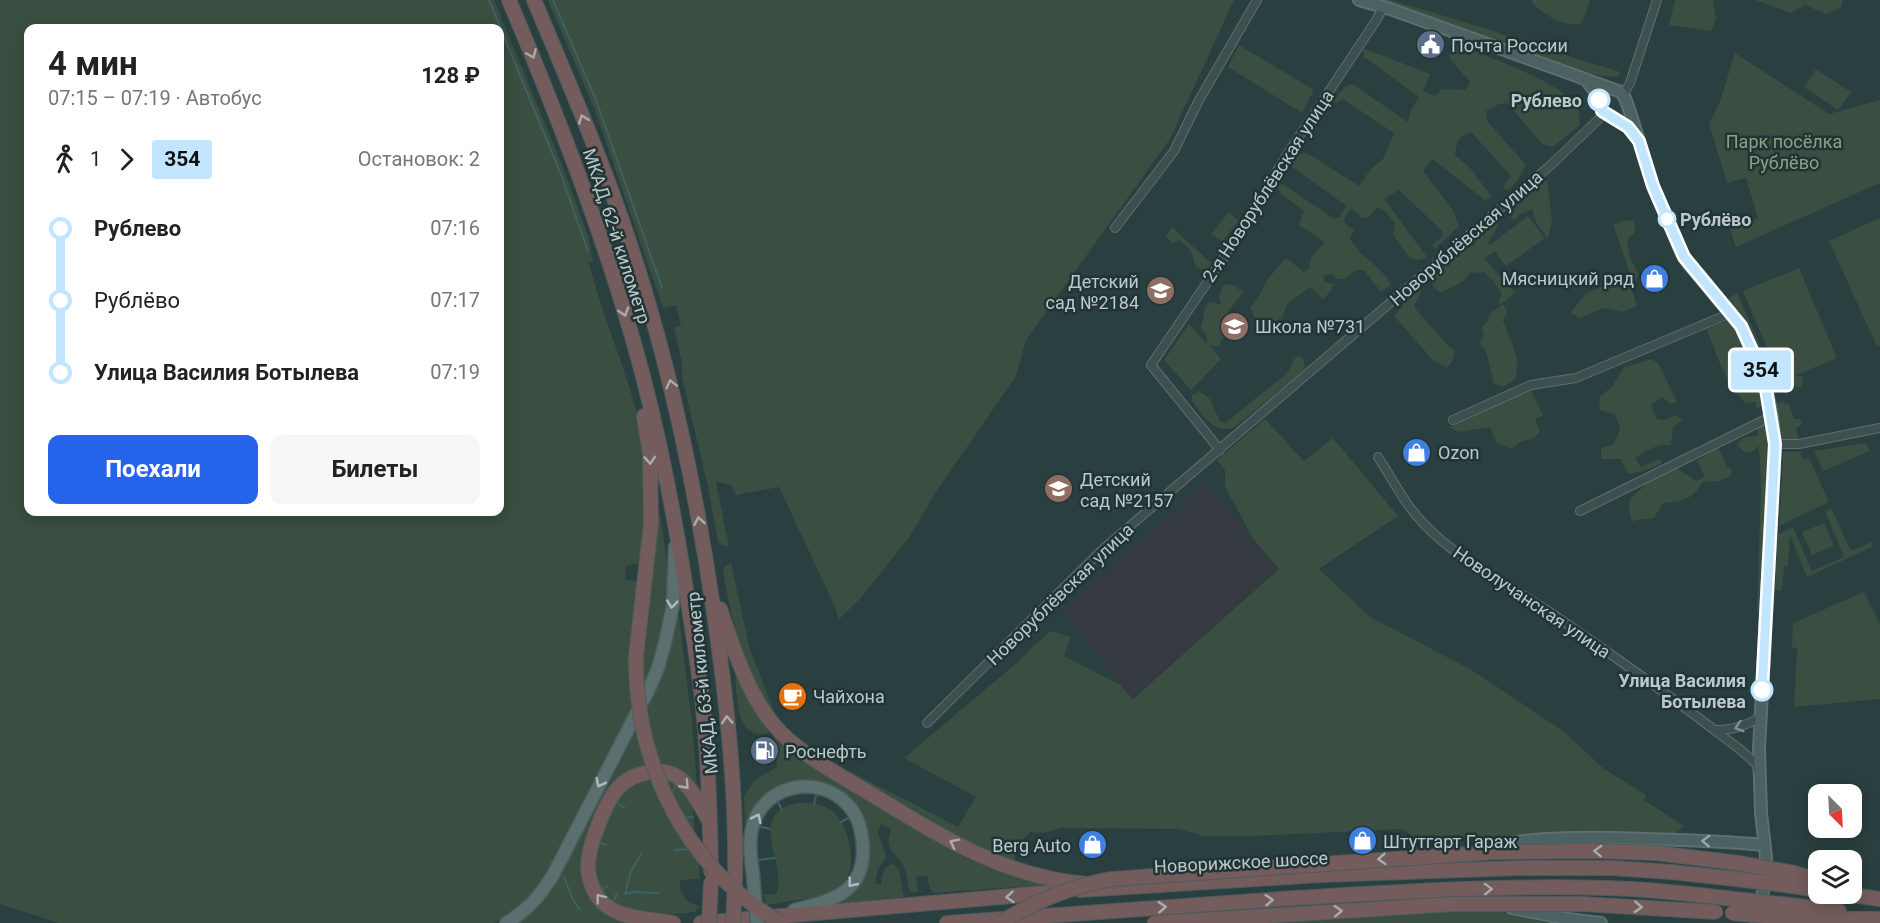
<!DOCTYPE html>
<html lang="ru">
<head>
<meta charset="utf-8">
<style>
	:root { --surface:#fff; --page:#f6f6f6; --text:#222; --muted:#767676; --accent:#2563eb }
	body { margin:0; font-family:Roboto,sans-serif; background:var(--page); color:var(--text); height:100vh; display:flex; flex-direction:column; font-size:22px; white-space:nowrap }
	* { box-sizing:border-box; margin:0 }
	p { font-size:20px; color:var(--muted) }
	.icon { flex:none; width:33px; height:33px; fill:none; stroke:currentColor; stroke-width:2; stroke-linecap:round; stroke-linejoin:round }
	.map { position:relative; flex:1; overflow:hidden }
	.details { position:absolute; left:24px; top:24px; width:480px; height:492px; display:flex; flex-direction:column; background:var(--surface); border-radius:12px; box-shadow:0 3px 15px #0003 }
	.details>* { flex:none }
	.badge { padding:0 12px; border-radius:4px; font-size:21px; line-height:39px }
	.needle { width:39px; rotate:156deg }
	.buttons { position:absolute; left:1808px; top:784px; display:grid; gap:12px }
	.buttons a { display:grid; place-items:center; width:54px; height:54px; border-radius:12px; background:var(--surface); box-shadow:0 3px 15px #0003; font-size:30px }
	.map>.badge { position:absolute; translate:-50% -50%; box-shadow:0 0 0 3px #fff }
	.legs { display:flex; align-items:center; gap:9px; height:66px; padding:0 24px; font-size:20px }
	.legs p { margin-inline-start:auto }
	.overview { display:flex; align-items:center; justify-content:space-between; height:102px; padding:0 24px }
	h1 { font-size:33px; font-weight:700; line-height:45px }
	.action { display:flex; gap:12px; margin-top:auto; padding:12px 24px }
	.action a { flex:1; height:69px; border-radius:12px; background:var(--accent); color:#fff; font-size:24px; font-weight:700; line-height:69px; text-align:center }
	.action a+a { background:var(--page); color:var(--text) }
	ul { padding:0 24px; list-style:none }
	li { display:flex; align-items:center; gap:21px; height:72px; font-size:22px }
	li i { display:grid; place-items:center; width:9px; height:100%; margin:0 8px; background:currentColor }
	li i::after { content:''; width:15px; height:15px; margin:-8px; border:4px solid; border-radius:50%; background:var(--surface) }
	li p { margin-inline-start:auto }
	li:first-child i { background:linear-gradient(#0000 50%,currentColor 0) }
	li:last-child i { background:linear-gradient(currentColor 50%,#0000 0) }
	.map>svg:first-child { display:block }
</style>
</head>
<body>
<div class="map">
<svg width="1880" height="923" viewBox="0 0 1880 923">
	<rect width="100%" height="100%" fill="#2a3f3f"/>
	<path fill="#353a41" d="M1205,484L1280,569L1132,699L1061,611Z"/>
	<path fill="#3a4e41" fill-rule="evenodd" d="M0,0H494L564,170L588,236L593,261L589,263L593,278C606,323 624,366 636,410C648,460 646,512 641,563L626,566L625,580L636,581L639,585L654,556L658,510H659C670,568 673,616 650,672L544,877C530,898 517,911 494,923H59L0,904ZM28,28H500V512H28Z
		M548,0H1234L1170,139L1026,340L1016,376L936,492L910,536L860,599L838,620L836,609L779,487L736,495L731,485L716,482L729,547L721,545L718,541L707,482L682,377V363L674,327L681,326L676,305L663,308L594,108Z
		M1362,0H1391L1491,30L1521,41L1620,72L1618,77L1602,76L1591,73L1586,77Z
		M1532,0H1590L1582,23C1565,29 1544,14 1532,3Z
		M1675,0H1713L1716,19L1711,31L1669,25Z
		M1755,0H1843L1841,8L1826,14L1805,5L1791,13Z
		M1451,43C1479,53 1563,82 1577,107C1580,112 1579,120 1580,125L1553,147L1543,145L1507,103L1499,104L1486,111L1487,121L1526,165L1518,180L1508,190L1503,187L1511,176L1472,133C1458,134 1457,143 1455,155L1470,168L1492,197L1485,200L1432,159L1423,171L1453,210L1459,226L1435,249L1432,245L1441,238L1443,232L1399,190L1384,199L1427,257L1419,260L1410,258L1393,235L1395,223L1386,212L1378,207L1367,218H1362L1355,211L1350,209L1344,219L1347,226L1355,229L1350,237C1357,257 1382,265 1391,285L1381,292L1364,270H1356L1345,279H1338L1332,274L1323,276L1325,282L1333,284L1331,291L1323,299L1310,287L1287,304L1282,318L1270,324L1256,321L1250,308L1261,293L1267,280L1286,258L1304,272L1309,269L1311,258L1325,242L1299,225L1304,211L1281,194L1277,186L1283,184L1334,219L1342,216L1340,215L1347,206L1292,167V161L1300,154L1307,153L1359,186L1370,170L1383,159L1394,133L1343,99L1337,103L1332,101L1345,87L1352,84L1408,122L1410,112L1419,97L1364,57L1363,48L1430,74L1423,91L1435,96L1442,89L1465,90L1470,82L1450,59Z
		M1239,45L1314,90L1302,113L1228,67Z
		M1735,53L1829,114L1880,100V183L1736,247L1730,229L1758,218L1746,178L1727,183L1709,124L1720,101Z
		M1816,69L1851,92L1838,110L1804,87Z
		M1547,180L1552,219L1548,239L1536,222L1532,209L1519,215L1514,221L1508,214L1514,207Z
		M1229,212L1239,221L1222,242L1211,234Z
		M1528,216L1545,238L1506,266L1492,248L1494,252L1484,258L1515,293L1500,305L1499,301L1502,294L1494,282L1484,272L1470,273L1462,282L1441,293L1434,287L1431,281L1435,272L1470,242L1473,246L1479,237L1499,220L1495,232L1488,243L1490,245Z
		M1880,218V345L1877,347L1829,241Z
		M1634,220L1635,232L1627,240L1630,257L1639,275L1631,287L1637,306L1622,312L1605,308L1579,318L1571,312L1586,293L1631,276L1613,225L1622,221Z
		M1172,227L1211,263L1206,270L1196,267C1190,251 1194,251 1179,240L1172,243L1166,236Z
		M1799,268L1837,358L1796,375L1803,377L1802,387L1794,386L1789,378L1781,382L1743,291Z
		M1422,283L1420,294L1414,307L1449,347L1455,350L1452,362L1447,368L1433,360L1394,316L1402,307L1405,298Z
		M1224,284L1233,285L1243,292L1225,316L1242,323L1243,334L1232,341L1224,337L1218,347L1209,345L1221,359L1191,390L1164,360L1189,324L1207,344L1206,335L1201,328L1205,307L1210,302L1221,305L1219,296Z
		M1737,293L1780,390L1778,392H1770L1765,376L1742,317L1726,300Z
		M1503,304L1507,312L1503,321C1510,341 1523,359 1514,381L1502,387L1494,384L1486,352L1480,343L1484,336L1482,327L1487,322L1491,313Z
		M1731,319C1749,339 1760,378 1765,404L1756,409V402L1746,403C1726,385 1716,354 1707,329Z
		M1298,356L1303,359L1305,366L1299,375L1233,428C1213,434 1203,415 1192,401V395L1199,391L1209,398L1220,421L1225,423L1286,374L1292,365L1294,359Z
		M1651,359L1658,363L1677,402L1670,404L1662,397L1651,405L1657,419L1664,420L1675,415L1683,419L1673,427L1671,446C1658,442 1646,452 1635,458L1641,467L1659,459L1661,460V464L1640,472L1628,474L1621,459H1601V448L1613,445L1620,429L1615,414L1599,410L1600,396L1612,387L1623,368Z
		M1531,389L1543,416L1535,419L1540,432L1533,439L1522,441L1511,449L1497,443L1490,427L1459,432L1450,428L1465,418Z
		M1784,401L1786,404L1789,403L1794,419H1800L1802,422L1799,427L1796,428L1799,441L1778,442L1773,405Z
		M1265,419L1304,461L1333,438L1398,516L1319,569L1370,617L1470,669L1563,731L1603,768L1646,795L1644,800L1684,826L1676,833L1415,838L1403,829L1252,836H1204L1178,829L1061,828L1043,833L1030,832C1020,843 1010,852 1018,867C954,837 891,805 834,763L958,827L976,797L904,758L1013,666L1050,631L1071,637L1064,656L1120,685L1133,699L1279,569L1254,540L1225,487V470L1217,460Z
		M1764,425L1770,426L1772,438L1764,612L1757,613L1761,488L1759,446L1752,452H1744L1737,445L1742,438L1758,435L1757,428Z
		M1866,443L1870,451L1823,471L1814,451Z
		M1719,448L1727,467L1732,470L1730,477L1718,481L1702,482C1694,500 1681,501 1663,503L1654,518L1632,521L1629,510L1630,499L1643,487L1646,481L1677,468L1696,481L1705,477L1697,461L1715,449Z
		M1783,452H1801L1803,460L1809,458L1829,502L1779,526Z
		M1831,508L1851,551L1872,542V547L1807,577L1790,535L1788,566L1784,567L1782,589L1779,591L1775,590L1777,535L1793,527L1812,571L1844,557L1825,511Z
		M1824,523L1834,546L1812,555L1802,532Z
		M731,563L749,646L776,717C744,675 732,622 723,571L725,566Z
		M1864,592L1880,624V699L1794,707L1797,648L1792,647L1793,623Z
		M679,616L692,723L697,788L645,769L606,802L588,885L641,923H517L541,904L550,892C572,853 592,813 613,774C639,724 671,673 677,617Z
		M735,664C744,687 752,709 768,728V734C761,734 754,734 749,730C735,721 736,680 735,664Z
		M775,736C812,768 855,793 898,818C923,832 948,849 974,861C997,871 1021,876 1045,882L1047,885L934,893L930,890L927,876L916,877L918,891L912,892L909,890C908,882 907,873 903,865C893,850 884,850 891,830L881,823L878,833L886,856L878,870L875,884L881,885C882,876 883,865 894,864L899,870L904,897L844,903L843,901L855,889L867,843L834,789L769,794L746,847L744,796L755,780L777,767Z
		M663,776C678,784 689,793 693,811L700,879L680,880C679,893 685,903 700,906L695,912L654,916L610,904L592,876L595,848L611,806L631,783Z
		M798,803C807,803 818,803 826,807C846,816 858,859 847,878C844,883 837,887 832,890L834,894L766,905L764,895L776,894C789,867 744,812 798,803Z
		M1488,909L1549,923H1290L1291,919Z"/>
	<g fill="none" stroke-linecap="round" stroke-linejoin="round">
		<path stroke="#3e6161" stroke-width="2" d="M489,0L560,172L588,251
			M553,0L596,100L662,288
			M671,794L677,784
			M777,800L782,810
			M616,802L625,808
			M814,804L817,792
			M684,818L693,817
			M841,822L852,816
			M758,826L770,829
			M598,842L606,845
			M675,850L691,849
			M642,853L631,871L625,894L633,892L658,893
			M758,860L775,858
			M564,877L573,900L580,910
			M600,890L608,886
			M613,902L617,893"/>
		<defs>
			<path id="street" d="M1623,95L1630,83L1657,0
				M1115,228L1174,151L1198,102L1257,0
				M1453,420L1531,385L1576,378L1731,313
				M1775,444H1799L1880,428
				M1220,450L1151,365L1221,262L1288,153L1377,19L1383,7
				M1378,457C1393,480 1405,505 1424,524C1460,562 1508,584 1551,613C1616,657 1680,703 1742,751L1756,764L1759,772
				M1580,511L1772,416
				M927,723L1102,550L1552,164L1604,114
				M1716,730C1733,731 1747,725 1761,717"/>
			<path id="secondary" d="M1359,0L1390,9L1621,92L1625,98L1630,112L1653,186L1681,252L1688,263L1741,326L1764,377L1772,416L1775,444L1759,749L1761,813L1766,857L1764,886L1757,923
				M1587,81L1596,93L1602,111L1628,127L1636,136
				M1480,848C1534,836 1590,837 1645,839C1685,840 1724,841 1764,845
				M1512,908L1568,919L1601,923"/>
			<path id="primary" d="M753,875C751,859 748,841 753,825C765,783 820,774 848,805C859,816 862,832 863,847C865,893 831,901 794,910
				M506,923C527,911 540,896 553,875L649,689L658,668L665,643L673,605L675,547"/>
			<path id="highway" d="M509,0C556,111 600,224 633,340C656,420 672,501 685,583C692,628 700,673 704,718C709,768 710,820 711,871
				M534,0C560,62 587,124 610,187C660,321 691,460 712,600C726,693 737,789 735,883
				M720,609C733,647 748,695 774,725C795,751 837,774 866,791C937,834 1002,877 1087,884
				M636,656L651,524L650,454L644,416
				M1656,853L1738,863
				M1794,873L1818,880
				M1793,886L1818,890
				M1080,890L1320,875L1518,868H1612L1672,872L1736,879
				M1845,894L1880,899
				M1790,905L1839,911
				M1789,918L1880,919
				M673,923C651,919 620,919 603,903C594,895 588,878 588,866C588,847 606,799 620,786C634,772 663,766 679,778C692,788 700,805 708,819
				M701,923L1058,892
				M947,923C1063,914 1179,906 1295,898C1399,892 1504,885 1608,888C1650,889 1692,894 1734,899"/>
		</defs>
		<use href="#street" stroke="#5e6f6f" stroke-width="10"/>
		<use href="#secondary" stroke="#5e6f6f" stroke-width="14"/>
		<use href="#primary" stroke="#4a5b5b" stroke-width="15"/>
		<use href="#highway" stroke="#4b5c5d" stroke-width="16"/>
		<use href="#street" stroke="#3e4f4f" stroke-width="8"/>
		<use href="#secondary" stroke="#4c6162" stroke-width="10"/>
		<use href="#primary" stroke="#5c6f6f" stroke-width="12"/>
		<use href="#highway" stroke="#745c5c" stroke-width="14"/>
		<defs>
			<path id="primary-bridge" d="M753,875L757,923"/>
			<path id="highway-bridge" d="M636,656C635,763 685,868 781,923
				M1738,863L1794,873
				M1736,879L1793,886
				M1734,899L1790,905
				M1732,913L1789,918
				M709,923L711,882
				M733,923L735,883
				M1000,923C1035,901 1071,886 1112,879L1496,852L1596,851L1656,853
				M1154,923L1454,904H1582L1716,912"/>
		</defs>
		<use href="#primary-bridge" stroke="#4a5b5b" stroke-width="15" stroke-linecap="butt"/>
		<use href="#highway-bridge" stroke="#4b5c5d" stroke-width="16" stroke-linecap="butt"/>
		<use href="#primary-bridge" stroke="#5c6f6f" stroke-width="12"/>
		<use href="#highway-bridge" stroke="#745c5c" stroke-width="14"/>
	</g>
	<defs><path id="oneway-chevron" d="M-2-3.5L2.5 0L-2 3.5" fill="none" stroke-width="1.6" stroke-linecap="round" stroke-linejoin="round" transform="scale(1.5)"/></defs>
	<g stroke="#a8aeae">
		<use href="#oneway-chevron" transform="translate(532 54) rotate(67)"/>
		<use href="#oneway-chevron" transform="translate(583 119) rotate(-111)"/>
		<use href="#oneway-chevron" transform="translate(624 312) rotate(73)"/>
		<use href="#oneway-chevron" transform="translate(671 384) rotate(-104)"/>
		<use href="#oneway-chevron" transform="translate(650 460) rotate(86)"/>
		<use href="#oneway-chevron" transform="translate(699 521) rotate(-100)"/>
		<use href="#oneway-chevron" transform="translate(727 720) rotate(-94)"/>
		<use href="#oneway-chevron" transform="translate(685 785) rotate(48)"/>
		<use href="#oneway-chevron" transform="translate(954 843) rotate(-153)"/>
		<use href="#oneway-chevron" transform="translate(1598 851) rotate(-178)"/>
		<use href="#oneway-chevron" transform="translate(1382 859) rotate(176)"/>
		<use href="#oneway-chevron" transform="translate(1488 889) rotate(-2)"/>
		<use href="#oneway-chevron" transform="translate(1010 897) rotate(175)"/>
		<use href="#oneway-chevron" transform="translate(600 898) rotate(-128)"/>
		<use href="#oneway-chevron" transform="translate(1269 900) rotate(-4)"/>
		<use href="#oneway-chevron" transform="translate(1162 907) rotate(-4)"/>
		<use href="#oneway-chevron" transform="translate(1638 907) rotate(3)"/>
		<use href="#oneway-chevron" transform="translate(1338 911) rotate(-3)"/>
	</g>
	<g stroke="#acbcbc">
		<use href="#oneway-chevron" transform="translate(672 604) rotate(96)"/>
		<use href="#oneway-chevron" transform="translate(600 783) rotate(117)"/>
		<use href="#oneway-chevron" transform="translate(757 818) rotate(-64)"/>
		<use href="#oneway-chevron" transform="translate(852 883) rotate(129)"/>
	</g>
	<use stroke="#829293" href="#oneway-chevron" transform="translate(1739 727) rotate(163)"/>
	<use stroke="#99aaab" href="#oneway-chevron" transform="translate(1706 841) rotate(-178)"/>
	<g fill="none" stroke-linecap="round" stroke-linejoin="round">
		<defs>
			<path id="line-1" d="M1599,100L1602,111L1628,127L1639,141L1653,186L1684,257L1741,326L1764,377L1775,444L1762,690"/>
		</defs>
		<use href="#line-1" stroke="#fff" stroke-width="14"/>
		<use href="#line-1" stroke="#c2e6ff" stroke-width="9"/>
	</g>
	<defs>
		<symbol id="civic-disc" viewBox="-11 -11 22 22"><circle r="9.5" fill="#5c6f8a" stroke="#223435"/><path d="M-.6-6.5H3V-4.5H.6V-3L4-1V1h2V6H-6V1h2V-1L-.6-3ZM-1.2 2.5V6h2.4V2.5Z" fill="#fff"/></symbol>
		<symbol id="shop-disc" viewBox="-11 -11 22 22"><circle r="9.5" fill="#3f7fe0" stroke="#223435"/><path d="M-5-2.5h2.3a2.7 3.5 0 0 1 5.4 0H5L5.5 6h-11ZM-1.5-2.5h3a1.5 2.3 0 0 0-3 0Z" fill="#fff"/></symbol>
		<symbol id="school-disc" viewBox="-11 -11 22 22"><circle r="9.5" fill="#8d6e63" stroke="#223435"/><path d="M0-5L7-2L0 1L-7-2ZM-4 1L0 2.5L4 1V4Q0 6-4 4Z" fill="#fff"/></symbol>
		<symbol id="cafe-disc" viewBox="-11 -11 22 22"><circle r="9.5" fill="#e8710a" stroke="#223435"/><path d="M-5.5-4.5H6V0H3Q3 3.5 0 3.5H-2.5Q-5.5 3.5-5.5 0ZM3-3.2v2h1.7v-2ZM-6 4.5H4V6H-6Z" fill="#fff"/></symbol>
		<symbol id="fuel-disc" viewBox="-11 -11 22 22"><circle r="9.5" fill="#5c6f8a" stroke="#223435"/><path d="M-5.5-6h7V0h2V4h1.3V-2.5L3-4.5l.8-.8L6-3V5H2.5V1h-1V6h-7ZM-4.2-4.7v3.2H.2V-4.7Z" fill="#fff"/></symbol>
	</defs>
	<g fill-rule="evenodd">
		<use href="#civic-disc" x="1414" y="28" width="33" height="33"/>
		<use href="#shop-disc" x="1638" y="262" width="33" height="33"/>
		<use href="#school-disc" x="1144" y="274" width="33" height="33"/>
		<use href="#school-disc" x="1218" y="310" width="33" height="33"/>
		<use href="#shop-disc" x="1400" y="436" width="33" height="33"/>
		<use href="#school-disc" x="1042" y="472" width="33" height="33"/>
		<use href="#cafe-disc" x="776" y="680" width="33" height="33"/>
		<use href="#fuel-disc" x="748" y="734" width="33" height="33"/>
		<use href="#shop-disc" x="1346" y="824" width="33" height="33"/>
		<use href="#shop-disc" x="1076" y="828" width="33" height="33"/>
	</g>
	<g fill="#fff" stroke="#c2e6ff" stroke-width="3">
		<circle cx="1599" cy="100" r="10"/>
		<circle cx="1667" cy="219" r="8"/>
		<circle cx="1762" cy="690" r="10"/>
	</g>
	<g text-anchor="middle" dominant-baseline="central" stroke-width="5" stroke-linejoin="round" paint-order="stroke">
		<g font-size="18" fill="#bac9ca" stroke="#223435" text-anchor="start">
			<text x="1451" y="45">Почта России</text>
			<text x="1634" y="278" text-anchor="end">Мясницкий ряд</text>
			<text x="1139" y="281" text-anchor="end">Детский<tspan x="1139" dy="21">сад №2184</tspan></text>
			<text x="1255" y="326">Школа №731</text>
			<text x="1438" y="452">Ozon</text>
			<text x="1080" y="479">Детский<tspan x="1080" dy="21">сад №2157</tspan></text>
			<text x="813" y="696">Чайхона</text>
			<text x="785" y="751">Роснефть</text>
			<text x="1383" y="841">Штутгарт Гараж</text>
			<text x="1071" y="845" text-anchor="end">Berg Auto</text>
		</g>
		<g font-size="18" font-weight="bold" fill="#bac9ca" stroke="#223435" text-anchor="end">
			<text x="1582" y="100">Рублево</text>
			<text x="1680" y="219" text-anchor="start">Рублёво</text>
			<text x="1746" y="680">Улица Василия<tspan x="1746" dy="21">Ботылева</tspan></text>
		</g>
		<g font-size="18" fill="#8ea182" stroke="#223435">
			<text x="1784" y="141">Парк посёлка<tspan x="1784" dy="21">Рублёво</tspan></text>
		</g>
		<g font-size="18" fill="#bac9ca" stroke="#223435">
			<text transform="translate(1268 186) rotate(-57)">2-я Новорублёвская улица</text>
			<text transform="translate(617 236) rotate(72)">МКАД, 62-й километр</text>
			<text transform="translate(1466 238) rotate(-41)">Новорублёвская улица</text>
			<text transform="translate(1060 594) rotate(-44)">Новорублёвская улица</text>
			<text transform="translate(1532 602) rotate(34)">Новолучанская улица</text>
			<text transform="translate(702 683) rotate(-96)">МКАД, 63-й километр</text>
			<text transform="translate(1241 862) rotate(-3)">Новорижское шоссе</text>
		</g>
	</g>
</svg>
<div class="buttons">
<a><svg class="needle" viewBox="-14 -14 28 28"><path d="M0-13l5 13h-10z" fill="#e53935"/><path d="M0 13l5-13h-10z" fill="#767676"/></svg></a>
<a><svg class="icon" aria-label="layers" viewBox="0 0 24 24"><path d="M12 4l9 5-9 5-9-5zM3 14l9 5 9-5"/></svg></a>
</div>
<b class="badge" style="left:1761px;top:370px;background:#c2e6ff;color:#111">354</b>
<section class="details">
<div class="overview"><div><h1>4 мин</h1><p>07:15 – 07:19 · Автобус</p></div><b>128 ₽</b></div>
<div class="legs"><svg class="icon" aria-label="walk" viewBox="0 0 24 24"><circle cx="13" cy="4" r="2"/><path d="M13 8l-2 6 4 7M11 14l-3 7M7 12l3-4h3l4 4"/></svg>1<svg class="icon" aria-label="forward" viewBox="0 0 24 24"><path d="M9 5l7 7-7 7"/></svg><b class="badge" style="background:#c2e6ff;color:#111">354</b><p>Остановок: 2</p></div>
<ul>
<li><i style="color:#c2e6ff"></i><b>Рублево</b><p>07:16</p></li>
<li><i style="color:#c2e6ff"></i><span>Рублёво</span><p>07:17</p></li>
<li><i style="color:#c2e6ff"></i><b>Улица Василия Ботылева</b><p>07:19</p></li>
</ul>
<div class="action"><a>Поехали</a><a>Билеты</a></div>
</section>
</div>
</body>
</html>
